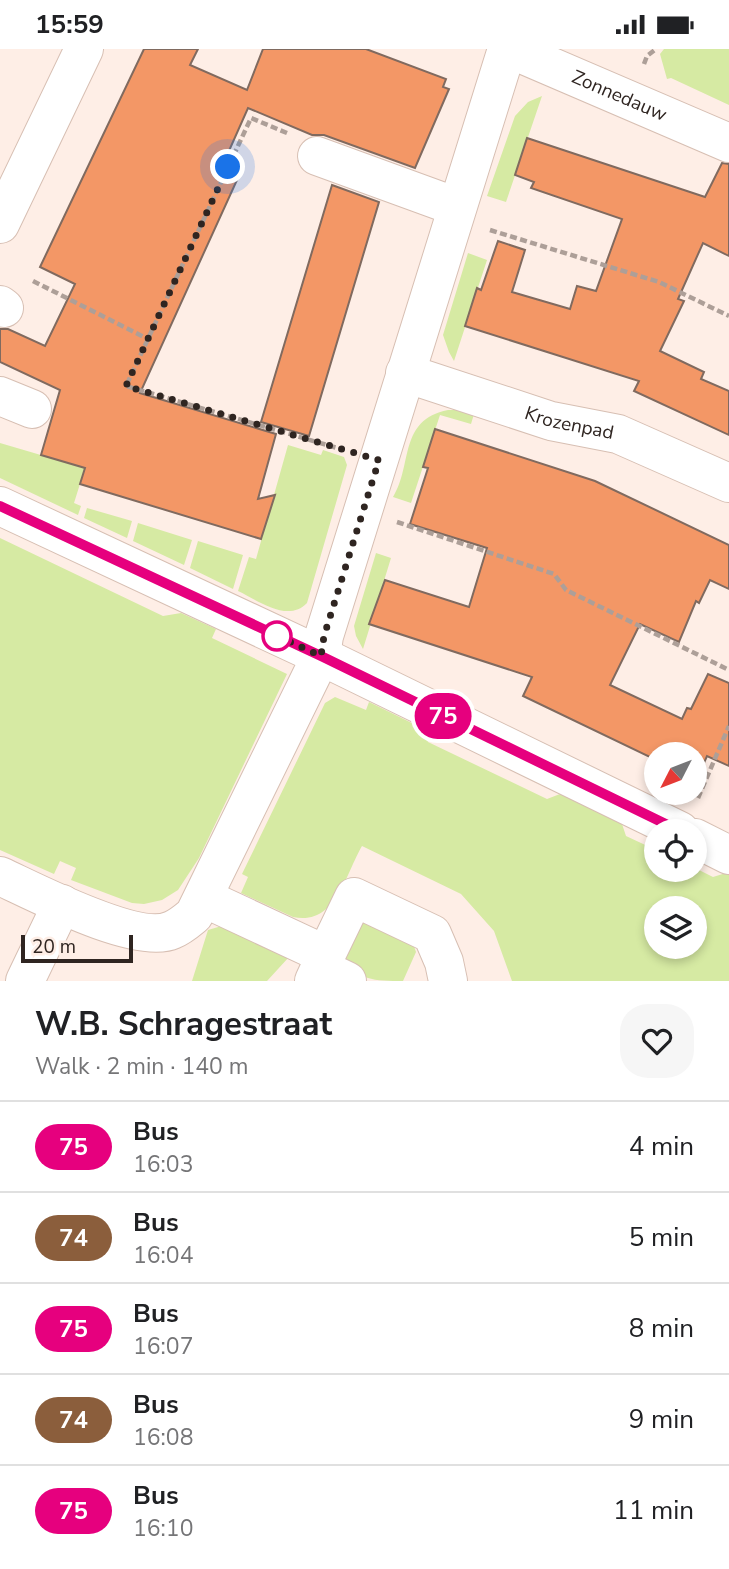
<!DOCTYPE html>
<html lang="en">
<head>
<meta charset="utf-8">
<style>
	:root { --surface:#fff; --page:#f6f6f6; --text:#202124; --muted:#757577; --line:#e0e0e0 }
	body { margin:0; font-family:"Nunito Sans",sans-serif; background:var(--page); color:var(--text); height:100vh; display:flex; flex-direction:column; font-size:26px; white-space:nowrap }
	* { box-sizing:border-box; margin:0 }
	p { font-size:23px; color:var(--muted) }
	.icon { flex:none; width:38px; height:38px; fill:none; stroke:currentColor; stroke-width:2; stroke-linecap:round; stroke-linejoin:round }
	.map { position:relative; height:932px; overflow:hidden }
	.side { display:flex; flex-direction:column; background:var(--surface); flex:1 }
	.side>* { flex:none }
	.badge { padding:0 14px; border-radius:23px; font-size:24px; line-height:46px }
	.needle { width:46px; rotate:228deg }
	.tools { position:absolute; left:644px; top:693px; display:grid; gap:14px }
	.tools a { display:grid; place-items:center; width:63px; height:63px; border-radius:50%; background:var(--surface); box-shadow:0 4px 10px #0003; font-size:35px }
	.scale { position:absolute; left:21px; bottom:18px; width:112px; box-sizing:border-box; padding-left:7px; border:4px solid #2f2521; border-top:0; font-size:19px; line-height:24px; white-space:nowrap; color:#2f2521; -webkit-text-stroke:5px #feeee6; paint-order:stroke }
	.you { position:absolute; width:35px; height:35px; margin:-18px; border:5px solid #fff; border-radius:50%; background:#1a73e8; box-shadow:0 0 0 10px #1a73e833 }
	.map>.badge { position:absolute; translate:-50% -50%; box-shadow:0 0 0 4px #fff }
	.round { display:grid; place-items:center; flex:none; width:74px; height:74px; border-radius:28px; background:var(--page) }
	.headline { display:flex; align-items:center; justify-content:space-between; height:119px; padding:0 35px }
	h1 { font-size:33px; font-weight:700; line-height:52px }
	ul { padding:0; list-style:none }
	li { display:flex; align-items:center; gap:21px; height:91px; padding:0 35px; border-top:2px solid var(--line) }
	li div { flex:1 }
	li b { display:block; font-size:26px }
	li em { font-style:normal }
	li .badge { min-width:77px; font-weight:700; text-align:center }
	.status { display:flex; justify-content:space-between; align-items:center; height:49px; padding:0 35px; background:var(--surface); direction:ltr }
	.status svg { height:19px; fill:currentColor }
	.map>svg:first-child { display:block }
</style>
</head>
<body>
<div class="status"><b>15:59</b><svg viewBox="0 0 49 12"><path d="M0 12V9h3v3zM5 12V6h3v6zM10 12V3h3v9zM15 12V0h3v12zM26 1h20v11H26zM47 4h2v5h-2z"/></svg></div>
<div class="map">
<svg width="729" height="932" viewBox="0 0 729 932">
	<rect width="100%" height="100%" fill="#feeee6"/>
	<path fill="#d6eaa3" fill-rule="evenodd" d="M664,0H729V56L671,29L667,30L660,5Z
		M542,47L506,153L487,147L515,67L528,53Z
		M468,204L487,211L454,312L449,303L443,286Z
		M448,361H457L474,365L471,375L440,366L411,454L393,448C413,416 398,371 448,361Z
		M0,394L85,419L74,454L81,457L78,466L0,429Z
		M288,396L321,406L323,401L344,408L347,416L307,554C288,574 259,552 238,542L249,508L256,510Z
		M87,459L132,472L127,489L84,469Z
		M138,474L192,491L184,516L133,492Z
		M0,489L163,567L181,564L216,580L212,589L287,625L199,809L178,841L162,851L144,855L132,854L71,831L76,819L60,812L54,825L0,801Z
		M198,492L243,506L233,540L190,519Z
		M376,504L391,509L363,600L356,587L354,577Z
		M335,648L366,661L369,653L422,679L428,693L547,750L560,745L621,772L626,787L656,801V821H695V819L713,828L729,823V932H512L494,882L461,845L362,797C345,826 336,877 293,868L241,844L248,828L242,825L325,654ZM656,859H695V898H656Z
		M371,870L411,889L416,903L403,932C376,932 355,932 341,906L356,875Z
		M225,876L289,908L267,932H192L208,881Z"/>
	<path fill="#f39766" stroke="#806a5f" stroke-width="2" d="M144,0H198L190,16L247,41L263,0H366L446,30L443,38L449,40L415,119L324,86H312L248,59L224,113L242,120L140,344L276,385L258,450L275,446L261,490L80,435L85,419L41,406L60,341L0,313V280H8L45,297L75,235L40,218Z
		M527,89L705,148L722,114L729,115V207L703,194L678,250L684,252L660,302L704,323L701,330L729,342V386L634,342L639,332L465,277L477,239L481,241L498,192L525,201L512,243L570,260L577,237L596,242L622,170L531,139L534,133L515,126Z
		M332,136L379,153L309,387L261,373Z
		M435,380L595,432L729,496V540L710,531L699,554L696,552L679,593L640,575L610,636L682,670L687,659L691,660L708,625L729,634V717L707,707L697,730L695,729V705H656V711L523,647L532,628L369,575L385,531L469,558L487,499L410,475L428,419L423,418Z"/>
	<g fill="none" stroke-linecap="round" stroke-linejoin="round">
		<defs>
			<g id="minor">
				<path id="s1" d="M510,0L729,94"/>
				<path d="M317,107L457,158"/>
				<path d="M0,175L84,0"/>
				<path d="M0,256L4,259"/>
				<path id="s2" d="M405,324L551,372L618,385L729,434"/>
				<path d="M0,347L32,360"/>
				<path d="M0,457L321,607L680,782"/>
				<path d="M695,789L729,806"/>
				<path d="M0,827C35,843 137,897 172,881C180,878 188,871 194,866L321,607L324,587L507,0"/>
				<path d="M204,849L326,906L354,848L432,885L444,913L448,932"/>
				<path d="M25,932L62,855"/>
				<path d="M314,932L320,919L347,932"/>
			</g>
		</defs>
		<use href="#minor" stroke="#d7bfb3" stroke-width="40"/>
		<path stroke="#ad9f98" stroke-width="4.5" stroke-dasharray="7 3.5" stroke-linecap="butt" d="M644,15L647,7L656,0
			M287,84L251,69L126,337L344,401
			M490,181L659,233L729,267
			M33,232L148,290
			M397,473L554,525L566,541L729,621
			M698,749L729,677"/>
		<use href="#minor" stroke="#fff" stroke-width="38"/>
	</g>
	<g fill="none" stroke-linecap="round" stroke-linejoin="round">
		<defs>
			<path id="line" d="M0,457L321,607L680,782"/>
		</defs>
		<use href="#line" stroke="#fff" stroke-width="16"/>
		<use href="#line" stroke="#e6007e" stroke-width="10"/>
		<path stroke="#2f2521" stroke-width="7" stroke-dasharray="0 12.6" d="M228,118L126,337L379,411L324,587L321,607L271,584L277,587"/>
	</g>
	<circle fill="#fff" stroke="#e6007e" stroke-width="3.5" cx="277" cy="587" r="14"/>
	<g text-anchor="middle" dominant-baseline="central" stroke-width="5" stroke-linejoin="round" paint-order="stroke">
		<g font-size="19" fill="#2f2521" stroke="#feeee6">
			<text stroke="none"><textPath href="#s1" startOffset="119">Zonnedauw</textPath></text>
			<text stroke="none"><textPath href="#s2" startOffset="172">Krozenpad</textPath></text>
		</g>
	</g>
</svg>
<div class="tools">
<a><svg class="needle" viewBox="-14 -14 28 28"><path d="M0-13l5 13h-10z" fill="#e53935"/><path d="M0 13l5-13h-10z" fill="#757577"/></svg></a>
<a><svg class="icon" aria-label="locate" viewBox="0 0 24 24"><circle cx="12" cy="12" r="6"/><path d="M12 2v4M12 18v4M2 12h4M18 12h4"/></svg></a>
<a><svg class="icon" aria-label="layers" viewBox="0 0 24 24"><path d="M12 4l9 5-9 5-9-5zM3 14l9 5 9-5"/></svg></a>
</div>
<div class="scale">20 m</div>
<div class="you" style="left:228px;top:118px"></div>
<b class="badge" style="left:443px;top:667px;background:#e6007e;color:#fff">75</b>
</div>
<section class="side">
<div class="headline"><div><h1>W.B. Schragestraat</h1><p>Walk · 2 min · 140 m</p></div><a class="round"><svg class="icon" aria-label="heart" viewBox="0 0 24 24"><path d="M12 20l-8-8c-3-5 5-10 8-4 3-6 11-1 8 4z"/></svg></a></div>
<ul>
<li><span class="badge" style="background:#e6007e;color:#fff">75</span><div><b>Bus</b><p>16:03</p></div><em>4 min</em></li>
<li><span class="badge" style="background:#8b5e3c;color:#fff">74</span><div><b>Bus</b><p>16:04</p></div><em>5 min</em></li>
<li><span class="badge" style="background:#e6007e;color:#fff">75</span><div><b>Bus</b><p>16:07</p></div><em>8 min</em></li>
<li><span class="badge" style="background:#8b5e3c;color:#fff">74</span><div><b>Bus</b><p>16:08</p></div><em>9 min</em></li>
<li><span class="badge" style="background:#e6007e;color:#fff">75</span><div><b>Bus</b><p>16:10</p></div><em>11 min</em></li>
</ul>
</section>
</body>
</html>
